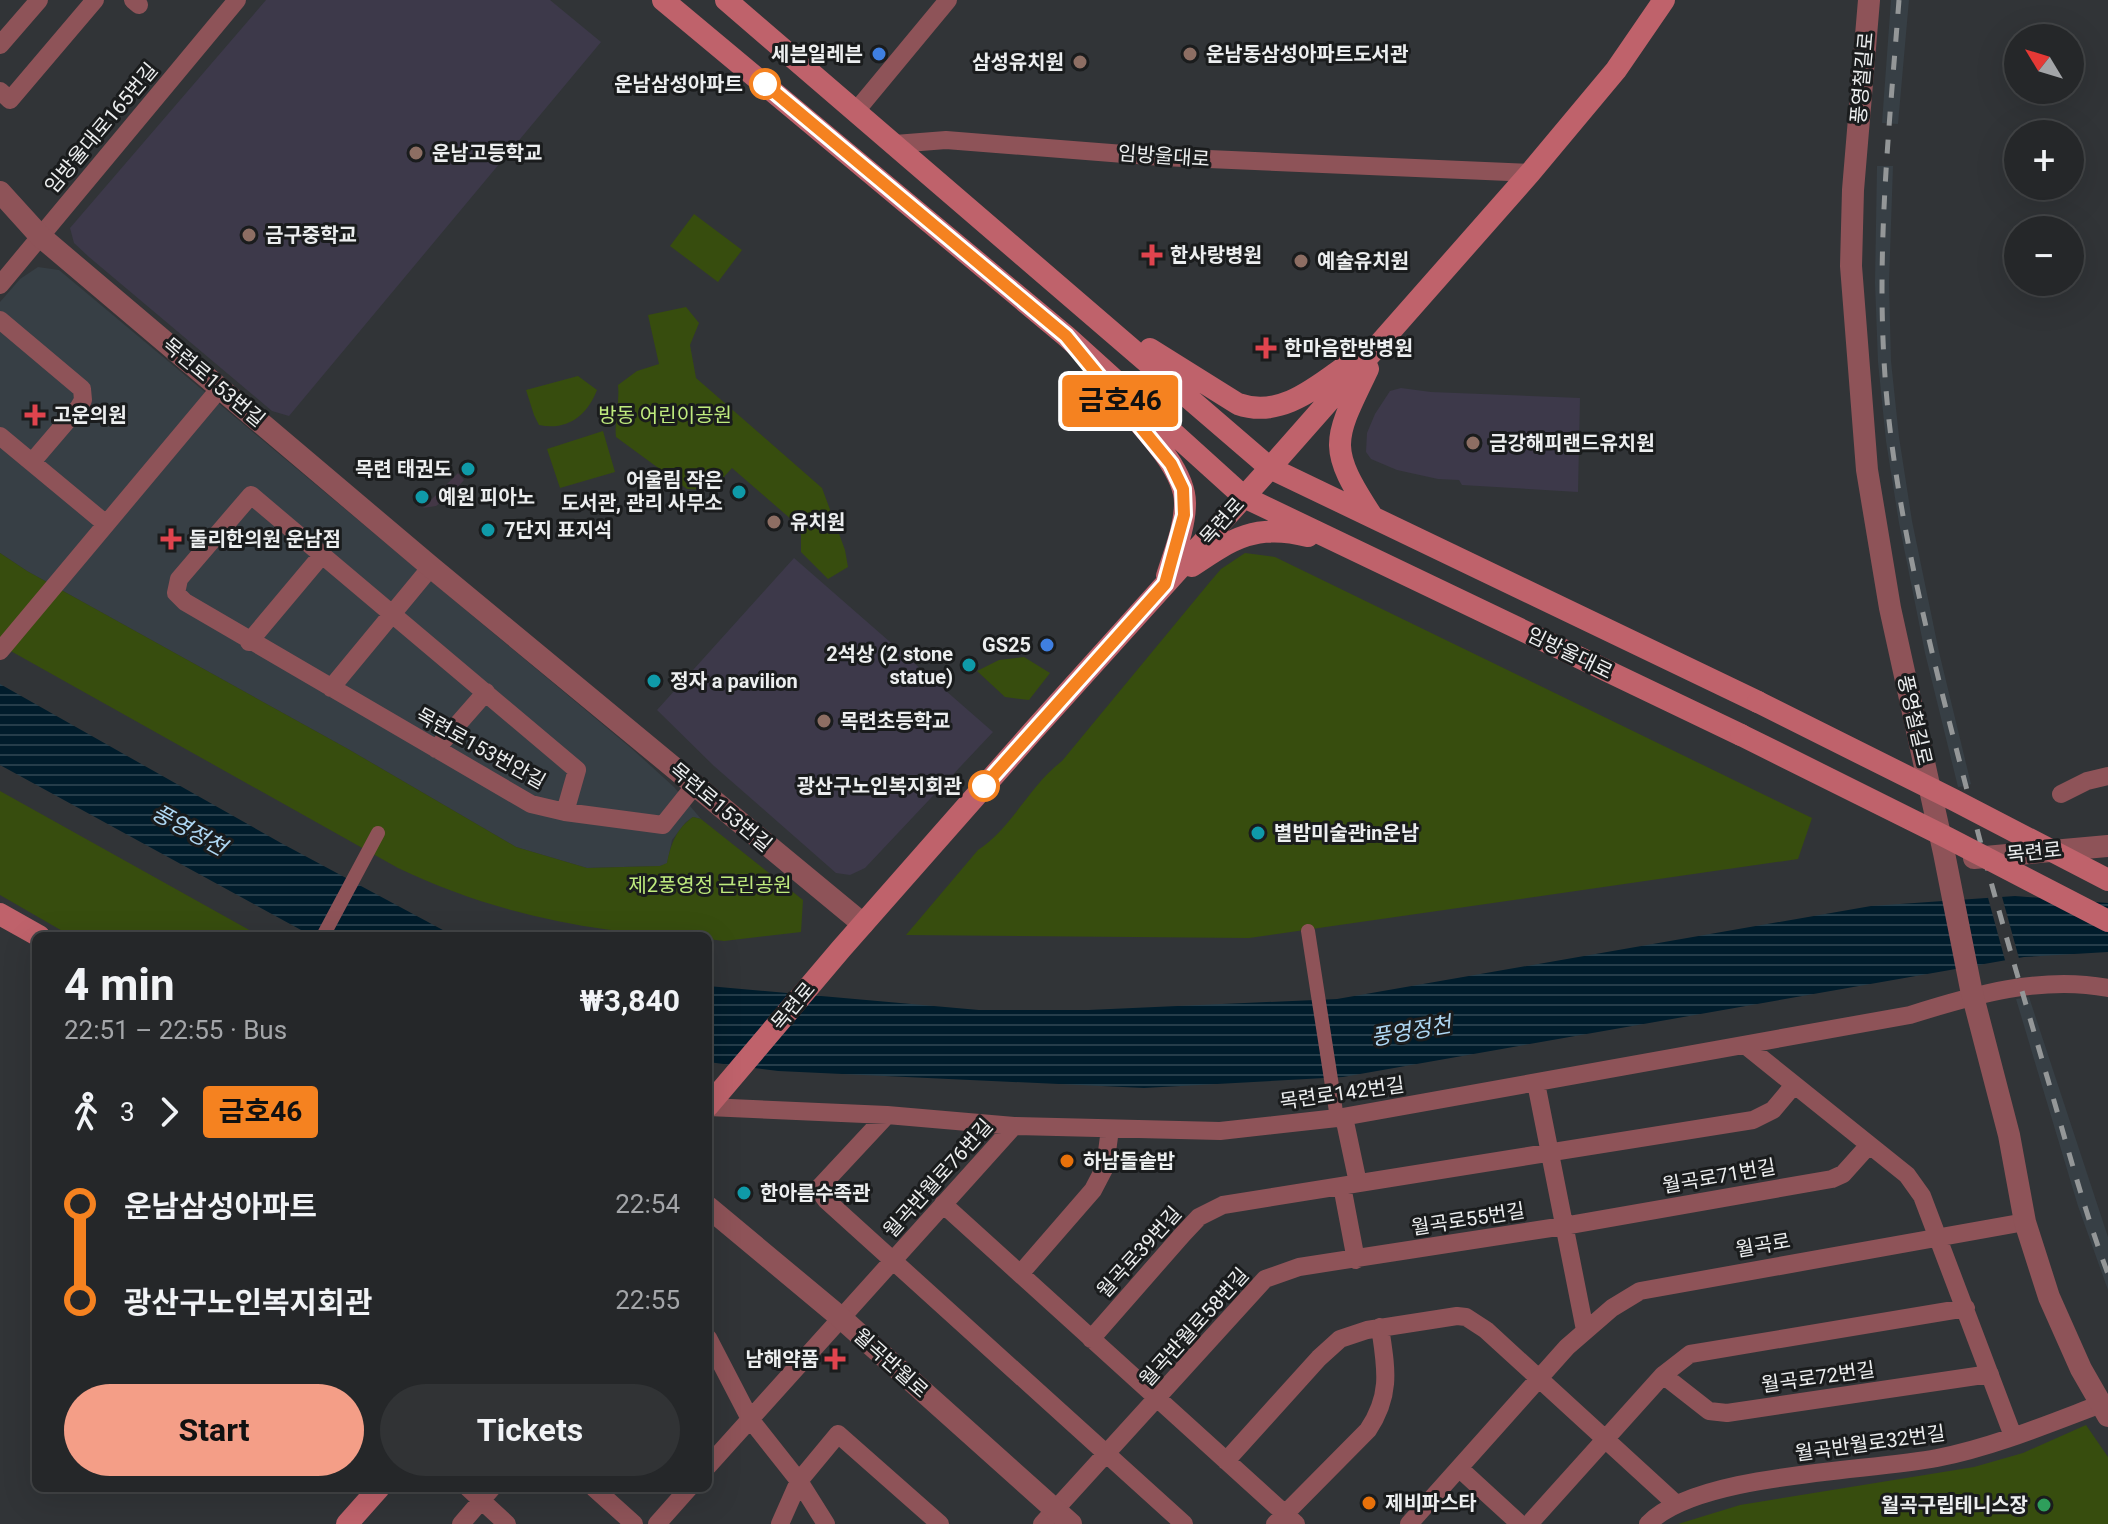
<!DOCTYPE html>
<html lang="en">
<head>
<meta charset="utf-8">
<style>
	:root { --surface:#252729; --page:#313335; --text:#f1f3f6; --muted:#a3a5a8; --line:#424446; --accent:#f49e87 }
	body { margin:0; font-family:Roboto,"Noto Sans KR",sans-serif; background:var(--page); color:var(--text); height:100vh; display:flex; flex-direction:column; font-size:30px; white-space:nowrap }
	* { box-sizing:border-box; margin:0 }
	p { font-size:26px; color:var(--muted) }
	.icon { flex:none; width:44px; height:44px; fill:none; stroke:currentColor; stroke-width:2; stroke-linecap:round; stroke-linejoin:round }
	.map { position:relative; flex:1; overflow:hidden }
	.sheet { position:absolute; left:32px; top:932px; width:680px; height:560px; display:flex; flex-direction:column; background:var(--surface); border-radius:12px; box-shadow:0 8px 32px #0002,0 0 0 2px var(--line) }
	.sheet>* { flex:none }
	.badge { padding:0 16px; border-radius:6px; font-size:28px; line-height:52px }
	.needle { width:52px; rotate:308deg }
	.fabs { position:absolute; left:2004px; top:24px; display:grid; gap:16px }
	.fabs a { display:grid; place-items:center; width:80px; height:80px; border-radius:50%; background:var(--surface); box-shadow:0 8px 32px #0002,0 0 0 2px var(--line); font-size:40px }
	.map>.badge { position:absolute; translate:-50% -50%; box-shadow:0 0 0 4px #fff }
	.legs { display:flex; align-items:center; gap:12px; height:88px; padding:0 32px; font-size:26px }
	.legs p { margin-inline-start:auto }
	.headline { display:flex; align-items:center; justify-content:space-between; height:136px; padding:0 32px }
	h1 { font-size:44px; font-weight:700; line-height:60px }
	.button { display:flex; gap:16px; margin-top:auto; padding:16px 32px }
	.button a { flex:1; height:92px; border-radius:48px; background:var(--accent); color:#111; font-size:32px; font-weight:700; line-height:92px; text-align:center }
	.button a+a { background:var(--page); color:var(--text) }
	ul { padding:0 32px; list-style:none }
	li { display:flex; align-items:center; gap:28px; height:96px; font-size:30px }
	li i { display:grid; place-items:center; width:12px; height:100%; margin:0 10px; background:currentColor }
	li i::after { content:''; width:20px; height:20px; margin:-10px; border:6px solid; border-radius:50%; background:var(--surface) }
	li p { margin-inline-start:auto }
	li:first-child i { background:linear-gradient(#0000 50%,currentColor 0) }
	li:last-child i { background:linear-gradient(currentColor 50%,#0000 0) }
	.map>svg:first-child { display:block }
</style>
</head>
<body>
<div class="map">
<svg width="2108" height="1524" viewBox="0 0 2108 1524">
	<defs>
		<pattern id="water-rules" width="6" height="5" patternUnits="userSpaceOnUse" patternTransform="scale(2)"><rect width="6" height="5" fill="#001c2b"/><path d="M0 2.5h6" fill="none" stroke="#253d4a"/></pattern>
	</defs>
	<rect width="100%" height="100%" fill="#313437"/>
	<path fill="#373f45" d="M1891,0H1909L1898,124L1882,123Z
		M1877,166H1893L1889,283L1891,361L1899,437L1912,521L1939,652L1971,784L1966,786L1958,787L1925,653L1899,523L1886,441L1878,362L1875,283Z
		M38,267L59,270L631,748L674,787L701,819L693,817L686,822L672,840L667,864L660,866L587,868L516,847L348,749L27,571L0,553V302L20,279Z
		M2029,997L2108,1237V1290L2078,1206L2016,999Z"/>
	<path fill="#3d394a" d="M266,0H550L601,42L289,416L272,411L89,257L74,243L70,228Z
		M1401,388L1431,392L1580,398L1578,492L1462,485L1459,480L1438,479L1397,470L1371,459L1366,452L1367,433L1375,414L1390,391Z
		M794,558L993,732L865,868L850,875L836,873L714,766L657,710Z"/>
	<path fill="#433746" d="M458,473L464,480L450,496L436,506L423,508Z"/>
	<path fill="#374d0e" d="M694,214L742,250L718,282L670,246Z
		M686,307L699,323L690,345L696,378L822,488L845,550L848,567L828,579L801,552V535L792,520L732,468L712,490L687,489L616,437C614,419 620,403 618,385L637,371L659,364L648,315Z
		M578,376L597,390C587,416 567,431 539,425L534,415L526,390Z
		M603,431L615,472L560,488L547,449Z
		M0,553L27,571L348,749L516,847L587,868L660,866L667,863C671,844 676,829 693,817L701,819L803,900L801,932L724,941L708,939V936C601,936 494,914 398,868L0,645Z
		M1245,553L1275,557L1812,818L1798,859L1249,938L906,935L978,850C1012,828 1029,786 1062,761L1209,583L1221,569Z
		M1024,657L1050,673L1029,700L1005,697L977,671L999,660Z
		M0,791L260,936H71L0,895Z
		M2086,1425L2108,1457V1524H1678L1740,1505L1974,1467L2023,1453Z"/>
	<path fill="url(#water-rules)" d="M0,684L281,843L454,936H312L0,765Z
		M2015,896L2108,903V952L2024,957L1343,1077L1144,1088L778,1071L708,1062V986L979,1010H1088L1337,999L1871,906Z"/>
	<path fill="#313437" d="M2001,893L2020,962L2006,964L1987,894Z"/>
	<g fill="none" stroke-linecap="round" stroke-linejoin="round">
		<path stroke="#8e5358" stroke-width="14" d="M1308,931L1337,1118
			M323,936L378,833"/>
		<path stroke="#8e5358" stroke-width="18" d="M133,0L139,5
			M0,45L39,0
			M0,91L10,100L95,0
			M856,111L948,0
			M895,144L946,140L1162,157L1530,173
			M0,285L237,0
			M0,320L82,389L83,400L79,407L32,462
			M0,436L106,524
			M249,642L322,555
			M0,651L221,387
			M331,688L431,567
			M436,749L486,692
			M2061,794L2087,781L2108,776
			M565,812L577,770L251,495L179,579L176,593L185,602L531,804L565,812L663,825L695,785
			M1745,1045L1907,1175L1922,1196L2013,1436
			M1536,1083L1585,1330
			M708,1107L887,1115L1014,1126L1220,1131L1337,1118L1910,1015C1973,995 2042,975 2108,988
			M887,1115L818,1189L826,1200L1184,1524
			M1344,1117L1358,1183
			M1342,1186L1356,1260
			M943,1204L1296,1524
			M1020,1274L1093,1190L1105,1167L1110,1129
			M708,1338L750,1419L799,1481L826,1524
			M1091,1339L1183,1234L1199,1217L1223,1205L1753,1120L1773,1110L1794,1085
			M1663,1375L1709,1411L1727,1413L1990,1374
			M1226,1461L1319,1358L1340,1339L1367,1330L1457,1316L1466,1317L1486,1330L1675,1503
			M708,1466L1014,1126
			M1460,1469L1520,1524
			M468,1488L507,1524
			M594,1488L634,1524
			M461,1524L492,1488
			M657,1524L689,1488
			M780,1524L799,1481L838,1434L940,1524
			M1042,1524L1265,1279L1299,1267L1564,1226L1832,1179L1843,1174L1869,1145
			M1275,1524L1368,1430C1392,1394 1386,1368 1380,1327
			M1409,1524L1567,1347L1612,1308L1640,1291L2025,1222
			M1529,1524L1663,1375L1690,1354L1966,1308
			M1648,1524C1696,1473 1866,1472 1937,1458C1993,1447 2048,1424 2101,1404"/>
		<path stroke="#8e5358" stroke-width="22" d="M1869,0L1853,190L1851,266L1867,470L1890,608L1944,853L1971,989L2009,1135L2025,1222L2049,1297L2081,1369L2108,1416
			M0,192L40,236L431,567L863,924
			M1974,858L2108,846
			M708,1207L840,1317L1071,1524"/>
		<path stroke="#bf626b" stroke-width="22" d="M663,0L1066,336L1244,497L1741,735
			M726,0L1270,468L1758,702
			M1150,349L1238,404C1281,419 1316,387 1350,363
			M1368,369C1333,441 1327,447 1372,516
			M1115,395C1138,423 1185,467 1185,503C1185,528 1174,553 1167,576
			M1192,566C1233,538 1257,523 1308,536
			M0,914L39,936
			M708,1106L841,949L1033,731L1270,468L1530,173L1616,70L1664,0
			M347,1524L379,1488"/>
		<path stroke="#949798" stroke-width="5" stroke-dasharray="14 14" stroke-linecap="butt" d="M1899,0C1890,119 1877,240 1884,360C1892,511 1937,674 1975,821C1997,908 2023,994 2048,1080C2067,1145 2084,1210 2108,1274"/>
		<path stroke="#bf626b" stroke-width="22" d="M1758,702L1954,800L2108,880
			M1741,735L1948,838L2108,921"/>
	</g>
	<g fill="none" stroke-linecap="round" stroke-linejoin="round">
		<defs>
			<path id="line-1" d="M765,84L1066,336L1171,464L1183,489L1184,515L1165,584L984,786"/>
		</defs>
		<use href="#line-1" stroke="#fff" stroke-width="18"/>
		<use href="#line-1" stroke="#f58220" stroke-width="12"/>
	</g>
	<g fill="#3f7fe0" stroke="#1a1c1d" stroke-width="3">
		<circle cx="879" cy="54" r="8"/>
		<circle cx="1047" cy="645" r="8"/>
	</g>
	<g fill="#8d6e63" stroke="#1a1c1d" stroke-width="3">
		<circle cx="1190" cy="54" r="8"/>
		<circle cx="1080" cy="62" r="8"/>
		<circle cx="416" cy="153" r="8"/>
		<circle cx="249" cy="235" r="8"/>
		<circle cx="1301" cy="261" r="8"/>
		<circle cx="1473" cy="443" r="8"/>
		<circle cx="774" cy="522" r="8"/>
		<circle cx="824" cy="721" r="8"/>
	</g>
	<g fill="#fff" stroke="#f58220" stroke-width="4">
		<circle cx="765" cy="84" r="14"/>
		<circle cx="984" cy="786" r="14"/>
	</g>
	<g fill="#e0444e" stroke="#1a1c1d" stroke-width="3">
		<path d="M1148 243h8v8h8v8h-8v8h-8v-8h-8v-8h8z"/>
		<path d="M1262 336h8v8h8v8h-8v8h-8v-8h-8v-8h8z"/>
		<path d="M31 403h8v8h8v8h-8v8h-8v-8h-8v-8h8z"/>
		<path d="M167 527h8v8h8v8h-8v8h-8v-8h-8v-8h8z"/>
		<path d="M831 1347h8v8h8v8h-8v8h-8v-8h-8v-8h8z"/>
	</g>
	<g fill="#0f9aa8" stroke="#1a1c1d" stroke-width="3">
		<circle cx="468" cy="469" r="8"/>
		<circle cx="739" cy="492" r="8"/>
		<circle cx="422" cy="497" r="8"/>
		<circle cx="488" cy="530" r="8"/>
		<circle cx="969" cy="665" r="8"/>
		<circle cx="654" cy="681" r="8"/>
		<circle cx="1258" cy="833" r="8"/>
		<circle cx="744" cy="1193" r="8"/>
	</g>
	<g fill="#e8710a" stroke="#1a1c1d" stroke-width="3">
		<circle cx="1067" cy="1161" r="8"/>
		<circle cx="1369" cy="1503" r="8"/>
	</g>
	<circle fill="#2e9e5b" stroke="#1a1c1d" stroke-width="3" cx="2044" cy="1505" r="8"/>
	<g text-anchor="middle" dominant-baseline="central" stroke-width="6" stroke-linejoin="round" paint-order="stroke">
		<g font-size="20" font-weight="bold" fill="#eceeef" stroke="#1a1c1d" text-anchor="start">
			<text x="863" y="54" text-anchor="end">세븐일레븐</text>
			<text x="1206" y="54">운남동삼성아파트도서관</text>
			<text x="1064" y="62" text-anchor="end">삼성유치원</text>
			<text x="432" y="153">운남고등학교</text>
			<text x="265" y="235">금구중학교</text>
			<text x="1170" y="255">한사랑병원</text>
			<text x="1317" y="261">예술유치원</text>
			<text x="1284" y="348">한마음한방병원</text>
			<text x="53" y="415">고운의원</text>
			<text x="1489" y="443">금강해피랜드유치원</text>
			<text x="452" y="469" text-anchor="end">목련 태권도</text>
			<text x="723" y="480" text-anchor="end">어울림 작은<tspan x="723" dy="23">도서관, 관리 사무소</tspan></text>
			<text x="438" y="497">예원 피아노</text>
			<text x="790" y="522">유치원</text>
			<text x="504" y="530">7단지 표지석</text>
			<text x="189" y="539">둘리한의원 운남점</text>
			<text x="1031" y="645" text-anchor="end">GS25</text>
			<text x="953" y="654" text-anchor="end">2석상 (2 stone<tspan x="953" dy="23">statue)</tspan></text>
			<text x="670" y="681">정자 a pavilion</text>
			<text x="840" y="721">목련초등학교</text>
			<text x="1274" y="833">별밤미술관in운남</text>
			<text x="1083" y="1161">하남돌솥밥</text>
			<text x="760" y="1193">한아름수족관</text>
			<text x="819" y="1359" text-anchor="end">남해약품</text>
			<text x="1385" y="1503">제비파스타</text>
			<text x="2028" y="1505" text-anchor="end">월곡구립테니스장</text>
		</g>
		<g font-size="20" fill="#eceeef" stroke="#1a1c1d">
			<text transform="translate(1862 78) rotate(-85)">풍영철길로</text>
			<text transform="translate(101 128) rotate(-50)">임방울대로165번길</text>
			<text transform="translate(1164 156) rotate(4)">임방울대로</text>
			<text transform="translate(214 382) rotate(40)">목련로153번길</text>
			<text transform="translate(1222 521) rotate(-48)">목련로</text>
			<text transform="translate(1570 653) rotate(26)">임방울대로</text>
			<text transform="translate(1915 720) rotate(77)">풍영철길로</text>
			<text transform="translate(481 748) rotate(29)">목련로153번안길</text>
			<text transform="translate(721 807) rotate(40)">목련로153번길</text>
			<text transform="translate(2034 852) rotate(-6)">목련로</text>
			<text transform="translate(793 1006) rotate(-50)">목련로</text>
			<text transform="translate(1342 1093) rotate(-8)">목련로142번길</text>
			<text transform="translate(1719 1176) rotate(-10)">월곡로71번길</text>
			<text transform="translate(938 1178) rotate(-48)">월곡반월로76번길</text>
			<text transform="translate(1468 1219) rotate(-9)">월곡로55번길</text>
			<text transform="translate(1763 1245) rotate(-10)">월곡로</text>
			<text transform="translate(1139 1252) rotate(-48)">월곡로39번길</text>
			<text transform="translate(1194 1327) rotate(-48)">월곡반월로58번길</text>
			<text transform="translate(891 1363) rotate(42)">월곡반월로</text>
			<text transform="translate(1818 1377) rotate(-8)">월곡로72번길</text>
			<text transform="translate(1870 1443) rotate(-8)">월곡반월로32번길</text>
		</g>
		<g font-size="20" font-weight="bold" fill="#eceeef" stroke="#1a1c1d" text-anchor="end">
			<text x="743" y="84">운남삼성아파트</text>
			<text x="962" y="786">광산구노인복지회관</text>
		</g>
		<g font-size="20" fill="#bfeb7e" stroke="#1a1c1d">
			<text x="665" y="415">방동 어린이공원</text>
			<text x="710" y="885">제2풍영정 근린공원</text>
		</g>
		<g font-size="22" font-style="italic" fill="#aed7f3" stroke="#1a1c1d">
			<text transform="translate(189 830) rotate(29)">풍영정천</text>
			<text transform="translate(1411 1031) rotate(-10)">풍영정천</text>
		</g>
	</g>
</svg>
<div class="fabs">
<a><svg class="needle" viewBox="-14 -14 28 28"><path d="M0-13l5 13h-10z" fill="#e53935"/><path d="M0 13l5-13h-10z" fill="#a3a5a8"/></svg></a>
<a>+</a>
<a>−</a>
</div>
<b class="badge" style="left:1120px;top:401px;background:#f58220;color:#111">금호46</b>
<section class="sheet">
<div class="headline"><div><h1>4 min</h1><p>22:51 – 22:55 · Bus</p></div><b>₩3,840</b></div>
<div class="legs"><svg class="icon" aria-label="walk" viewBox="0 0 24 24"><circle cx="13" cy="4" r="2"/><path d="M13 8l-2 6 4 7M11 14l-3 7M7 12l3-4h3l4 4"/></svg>3<svg class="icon" aria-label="forward" viewBox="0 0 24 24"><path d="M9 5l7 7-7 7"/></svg><b class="badge" style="background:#f58220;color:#111">금호46</b></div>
<ul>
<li><i style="color:#f58220"></i><b>운남삼성아파트</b><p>22:54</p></li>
<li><i style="color:#f58220"></i><b>광산구노인복지회관</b><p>22:55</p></li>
</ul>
<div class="button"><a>Start</a><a>Tickets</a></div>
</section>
</div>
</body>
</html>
